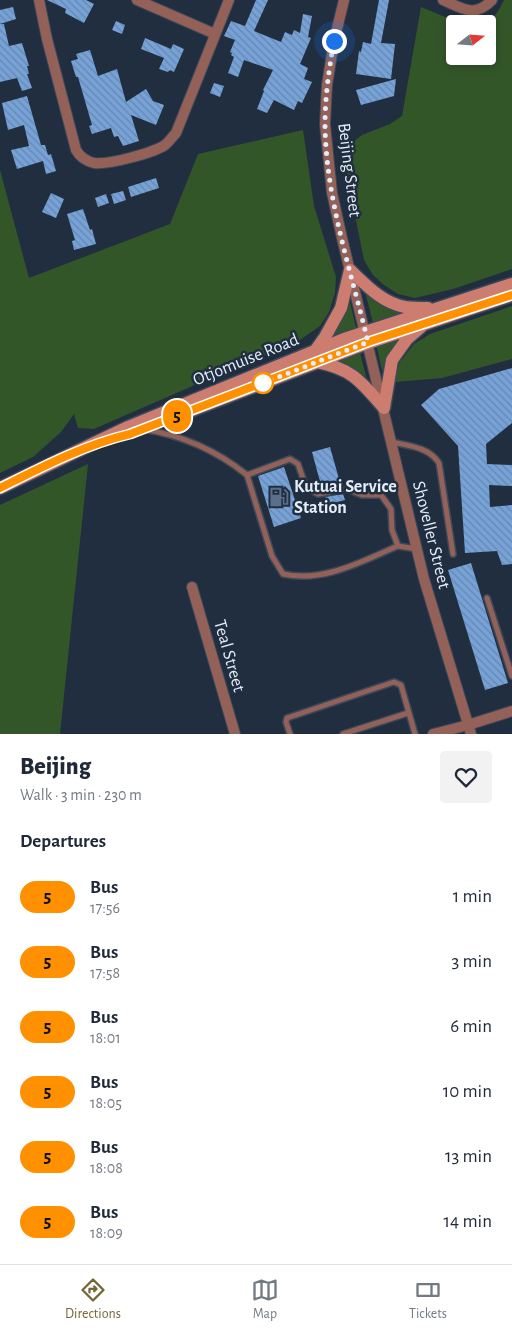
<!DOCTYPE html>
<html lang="en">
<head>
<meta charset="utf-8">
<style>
	:root { --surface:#fff; --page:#f2f2f3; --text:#1f2937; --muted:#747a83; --line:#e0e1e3; --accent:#756636 }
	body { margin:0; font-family:"Alegreya Sans",sans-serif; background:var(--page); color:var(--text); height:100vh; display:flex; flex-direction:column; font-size:19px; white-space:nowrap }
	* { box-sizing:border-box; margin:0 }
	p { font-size:16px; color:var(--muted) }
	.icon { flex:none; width:28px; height:28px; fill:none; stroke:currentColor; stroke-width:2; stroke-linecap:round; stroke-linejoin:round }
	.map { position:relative; height:734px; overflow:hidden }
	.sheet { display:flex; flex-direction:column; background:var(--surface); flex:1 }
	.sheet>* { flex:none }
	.badge { padding:0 10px; border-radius:16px; font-size:18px; line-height:32px }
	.needle { width:32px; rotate:73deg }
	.buttons { position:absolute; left:446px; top:15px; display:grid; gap:10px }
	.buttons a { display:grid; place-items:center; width:50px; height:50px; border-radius:5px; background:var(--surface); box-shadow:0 2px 8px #0003; font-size:25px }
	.you { position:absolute; width:25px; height:25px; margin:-12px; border:4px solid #fff; border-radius:50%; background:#1a73e8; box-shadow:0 0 0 8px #1a73e833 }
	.map>.badge { position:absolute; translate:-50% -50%; box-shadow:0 0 0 2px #fff }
	h2 { padding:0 20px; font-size:19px; line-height:45px }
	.round { display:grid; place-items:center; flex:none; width:52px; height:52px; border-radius:5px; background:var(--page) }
	.overview { display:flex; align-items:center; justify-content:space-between; height:85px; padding:0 20px }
	h1 { font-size:24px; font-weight:800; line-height:38px }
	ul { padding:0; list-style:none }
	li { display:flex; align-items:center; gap:15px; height:65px; padding:0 20px }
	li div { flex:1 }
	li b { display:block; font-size:19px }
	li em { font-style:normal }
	li .badge { min-width:55px; font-weight:700; text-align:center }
	.tab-bar { display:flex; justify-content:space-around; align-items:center; height:70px; border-top:1px solid var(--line); background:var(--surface); font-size:14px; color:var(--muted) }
	.tab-bar a { display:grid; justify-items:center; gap:2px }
	.tab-bar .active { color:var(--accent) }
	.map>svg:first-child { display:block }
</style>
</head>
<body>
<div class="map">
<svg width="512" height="734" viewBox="0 0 512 734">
	<defs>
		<pattern id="building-back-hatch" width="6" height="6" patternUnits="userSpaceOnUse" patternTransform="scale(1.25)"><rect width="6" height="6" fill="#76a2d7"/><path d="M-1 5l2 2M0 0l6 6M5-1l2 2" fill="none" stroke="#6787ad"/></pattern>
	</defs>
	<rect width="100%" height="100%" fill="#202e40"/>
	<path fill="#335629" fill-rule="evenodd" d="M504,0H512V269L453,289L415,298L398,294L384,285L373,275L364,260L347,175L348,146L362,135L390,124L402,116L421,7C441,15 479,35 496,14C499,10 502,4 504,0ZM455,24H488V56H455Z
		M303,130L314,206L336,277L335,293L329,312L320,326L294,344L252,360L94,429L78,428L74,414L61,432L33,457L0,473V170L29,278L170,224L198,154Z
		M365,291C377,300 388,310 403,313L373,323Z
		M350,302L356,328L325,341L338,326Z
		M512,306V359L442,378L395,382L399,363L414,344L430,334Z
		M399,338L386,358L382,371L376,343Z
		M359,349L368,384L336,361Z
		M88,464L60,734H0V505Z"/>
	<path fill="url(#building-back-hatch)" d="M47,0H86L94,4L84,23L65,13L66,9Z
		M256,0H268L254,31L281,42L285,32L292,35L294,30L300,33L303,14L312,16L308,37L311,38L300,64L308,68L304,79L312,82L302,103L298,101L294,110L274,100L267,113L257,109L264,91L263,90L273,70L244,60L238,77L228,73L234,57L231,55L232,53L230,52L235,40L224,36L231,21L245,26Z
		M379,0H389L381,43L395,44L391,79L356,74L359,51L361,52L363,42L371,44Z
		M13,7L16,19L0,24V10Z
		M116,21L125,25L122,34L112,30Z
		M0,24H4L9,46L22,43L29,66H27L29,74H27L32,88L22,91L17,78L0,82Z
		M145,38L171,49L173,44L184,49L174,72L170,70L168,72L159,69L164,58L141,49Z
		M90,50L98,76L117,69L126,102L146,89L153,101L164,105L156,125L131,115L139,141L123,146L118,136L114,137L111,128L92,134L89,126L92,125L78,77H76L71,61L78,59L76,54Z
		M396,79L394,96L361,105L356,90Z
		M214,83L224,86L220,97L210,93Z
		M27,96L41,145H45L48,155L51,154L56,171L46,174L43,161L17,169L11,150L29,146L24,125L8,130L2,103Z
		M156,178L159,188L131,197L128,187Z
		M123,191L126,200L114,204L111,194Z
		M51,193L64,199L56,218L42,212Z
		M106,194L109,203L98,207L95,198Z
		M83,209L90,230L92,229L96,244L74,250L72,241L75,240L67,214Z
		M512,368V423L486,444L487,464L512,465V486L489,485L490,507L512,505V564L502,565L497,551L465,553L458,446L421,405L439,389Z
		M330,447L341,486L322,489L312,452Z
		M284,467L301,518L274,527L258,476Z
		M343,494L345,500L327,505L325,497Z
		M471,563L508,683L485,690L448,570Z"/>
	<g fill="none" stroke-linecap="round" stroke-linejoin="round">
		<defs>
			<path id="service" d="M142,429C182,435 216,450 247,475
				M392,442C409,446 429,447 439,463L453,554
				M398,546C362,561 324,583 283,574L272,556L247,475L290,459L298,464L306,487L318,494L347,489L362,495H381L391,509L392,530L398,546L417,549
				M487,598L512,676
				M290,734L286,722L287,718L394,682L401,685L415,734
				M343,734L408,713"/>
			<path id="minor" d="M39,0L47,39L76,150C80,157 86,161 94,163C108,165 153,153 165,145C169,142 172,137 176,133L229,0
				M137,0L215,34
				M344,0L334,41L327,85L325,124L332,193L342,238L424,579L471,734
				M443,0C463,9 475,18 492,0
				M192,587L235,734
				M433,734L468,725L512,711"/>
			<path id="secondary" d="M315,351L325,337L341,308L350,270C366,285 382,303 405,307C412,308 420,308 428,308
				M317,362C353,369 361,382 384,408
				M384,408L392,360L407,339L421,327
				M190,411L368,343L512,295
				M0,488L128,427L344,339L512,284"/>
		</defs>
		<use href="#service" stroke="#3b495a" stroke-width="8"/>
		<use href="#minor" stroke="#3b495a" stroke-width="12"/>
		<use href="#secondary" stroke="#3b495a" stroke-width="15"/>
		<use href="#service" stroke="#946158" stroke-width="5"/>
		<use href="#minor" stroke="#946158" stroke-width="10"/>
		<use href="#secondary" stroke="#cd7d6f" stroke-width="12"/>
	</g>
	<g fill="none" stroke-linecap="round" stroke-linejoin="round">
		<defs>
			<path id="line" d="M0,488C42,467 84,445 130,434L368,342L512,295"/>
		</defs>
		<use href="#line" stroke="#fff" stroke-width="11"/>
		<use href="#line" stroke="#ff9000" stroke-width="8"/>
		<path stroke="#e4eef9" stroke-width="5" stroke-dasharray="0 9" d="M263,383L368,342C351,271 326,199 325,125C325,97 329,69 334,41"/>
	</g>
	<defs>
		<symbol id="fuel-bare" viewBox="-9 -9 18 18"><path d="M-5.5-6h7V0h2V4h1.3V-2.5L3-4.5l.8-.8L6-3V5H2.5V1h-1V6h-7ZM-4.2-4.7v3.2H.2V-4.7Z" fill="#5c6f8a" stroke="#202e40" stroke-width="2.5" paint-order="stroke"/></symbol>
	</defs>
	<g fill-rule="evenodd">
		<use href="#fuel-bare" x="265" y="483" width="28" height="28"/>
	</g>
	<circle fill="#fff" stroke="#ff9000" stroke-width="2.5" cx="263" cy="383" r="10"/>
	<g text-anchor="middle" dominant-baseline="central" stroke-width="5" stroke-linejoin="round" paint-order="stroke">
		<g font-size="18" fill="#e4eef9" stroke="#202e40">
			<text transform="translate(349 170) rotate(83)">Beijing Street</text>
			<text transform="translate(246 360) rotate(-22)">Otjomuise Road</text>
			<text transform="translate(431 535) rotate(76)">Shoveller Street</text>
			<text transform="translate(229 656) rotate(74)">Teal Street</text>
		</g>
		<g font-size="18" font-weight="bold" fill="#e4eef9" stroke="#202e40" text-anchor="start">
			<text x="294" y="487">Kutuai Service<tspan x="294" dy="21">Station</tspan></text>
		</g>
	</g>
</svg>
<div class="buttons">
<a><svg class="needle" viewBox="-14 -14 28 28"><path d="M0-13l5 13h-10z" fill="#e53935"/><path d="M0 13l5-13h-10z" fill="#747a83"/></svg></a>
</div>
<div class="you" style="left:334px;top:41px"></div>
<b class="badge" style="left:177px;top:416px;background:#ff9000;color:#111">5</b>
</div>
<section class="sheet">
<div class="overview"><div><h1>Beijing</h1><p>Walk · 3 min · 230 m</p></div><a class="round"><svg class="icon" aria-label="heart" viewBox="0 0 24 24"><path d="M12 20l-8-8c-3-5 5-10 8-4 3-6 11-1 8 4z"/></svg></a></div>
<h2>Departures</h2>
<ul>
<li><span class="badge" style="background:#ff9000;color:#111">5</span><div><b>Bus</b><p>17:56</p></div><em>1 min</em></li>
<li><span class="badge" style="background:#ff9000;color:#111">5</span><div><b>Bus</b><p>17:58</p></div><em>3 min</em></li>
<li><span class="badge" style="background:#ff9000;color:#111">5</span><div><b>Bus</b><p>18:01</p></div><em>6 min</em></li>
<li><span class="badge" style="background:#ff9000;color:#111">5</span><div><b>Bus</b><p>18:05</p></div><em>10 min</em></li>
<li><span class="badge" style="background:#ff9000;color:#111">5</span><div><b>Bus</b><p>18:08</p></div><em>13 min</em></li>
<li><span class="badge" style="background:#ff9000;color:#111">5</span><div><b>Bus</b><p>18:09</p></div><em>14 min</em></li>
</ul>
</section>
<nav class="tab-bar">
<a class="active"><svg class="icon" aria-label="directions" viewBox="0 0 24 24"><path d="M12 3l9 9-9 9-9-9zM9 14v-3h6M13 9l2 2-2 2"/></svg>Directions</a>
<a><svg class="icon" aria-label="map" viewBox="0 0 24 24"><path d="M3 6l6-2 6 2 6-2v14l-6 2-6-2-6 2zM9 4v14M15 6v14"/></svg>Map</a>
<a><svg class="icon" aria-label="tickets" viewBox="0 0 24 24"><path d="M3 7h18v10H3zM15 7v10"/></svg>Tickets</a>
</nav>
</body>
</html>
